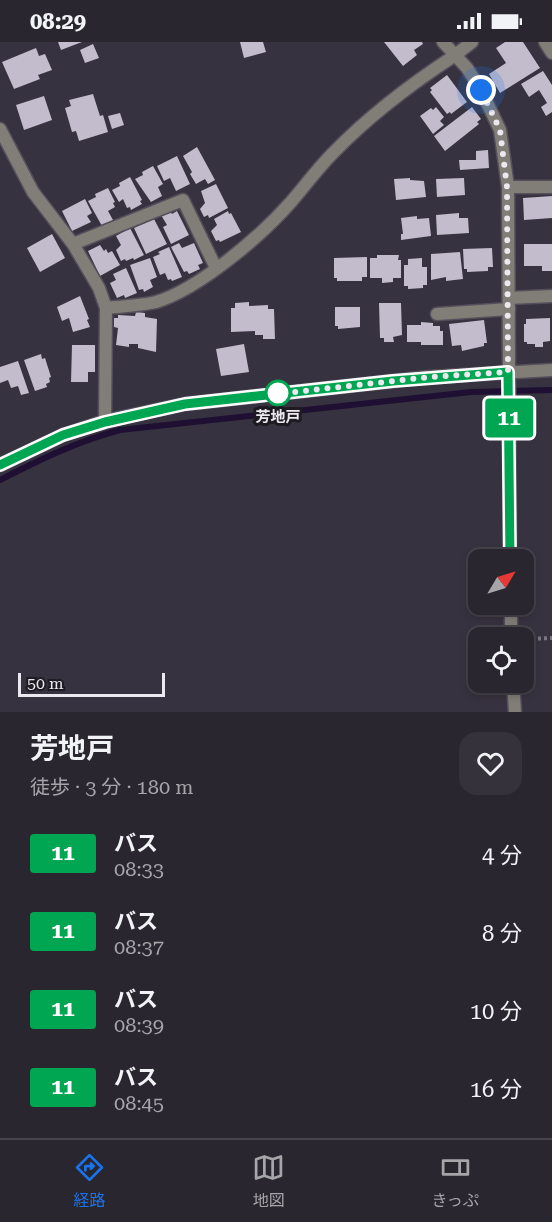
<!DOCTYPE html>
<html lang="ja">
<head>
<meta charset="utf-8">
<style>
	:root { --surface:#29262f; --page:#35323b; --text:#f1f3f6; --muted:#a5a5aa; --line:#45434b; --accent:#1a73e8 }
	body { margin:0; font-family:"Roboto Serif","Noto Sans JP",serif; background:var(--page); color:var(--text); height:100vh; display:flex; flex-direction:column; font-size:22px; white-space:nowrap }
	* { box-sizing:border-box; margin:0 }
	p { font-size:20px; color:var(--muted) }
	.icon { flex:none; width:33px; height:33px; fill:none; stroke:currentColor; stroke-width:2; stroke-linecap:round; stroke-linejoin:round }
	.map { position:relative; height:670px; overflow:hidden }
	.panel { display:flex; flex-direction:column; background:var(--surface); flex:1 }
	.panel>* { flex:none }
	.badge { padding:0 12px; border-radius:4px; font-size:21px; line-height:39px }
	.needle { width:39px; rotate:52deg }
	.controls { position:absolute; left:468px; top:507px; display:grid; gap:12px }
	.controls a { display:grid; place-items:center; width:66px; height:66px; border-radius:12px; background:var(--surface); box-shadow:0 3px 9px #0003,0 0 0 2px var(--line); font-size:30px }
	.scale { position:absolute; left:18px; bottom:15px; width:147px; box-sizing:border-box; padding-left:6px; border:3px solid #ebe8f0; border-top:0; font-size:16px; line-height:21px; white-space:nowrap; color:#ebe8f0; -webkit-text-stroke:4px #1d1b21; paint-order:stroke }
	.you { position:absolute; width:30px; height:30px; margin:-15px; border:4px solid #fff; border-radius:50%; background:#1a73e8; box-shadow:0 0 0 9px #1a73e833 }
	.map>.badge { position:absolute; translate:-50% -50%; box-shadow:0 0 0 3px #fff }
	.round { display:grid; place-items:center; flex:none; width:63px; height:63px; border-radius:18px; background:var(--page) }
	.head { display:flex; align-items:center; justify-content:space-between; height:102px; padding:0 30px }
	h1 { font-size:28px; font-weight:700; line-height:45px }
	ul { padding:0; list-style:none }
	li { display:flex; align-items:center; gap:18px; height:78px; padding:0 30px }
	li div { flex:1 }
	li b { display:block; font-size:22px }
	li em { font-style:normal }
	li .badge { min-width:66px; font-weight:700; text-align:center }
	.status { display:flex; justify-content:space-between; align-items:center; height:42px; padding:0 30px; background:var(--surface); direction:ltr }
	.status svg { height:16px; fill:currentColor }
	.dock { display:flex; justify-content:space-around; align-items:center; height:84px; border-top:2px solid var(--line); background:var(--surface); font-size:16px; color:var(--muted) }
	.dock a { display:grid; justify-items:center; gap:3px }
	.dock .active { color:var(--accent) }
	.map>svg:first-child { display:block }
</style>
</head>
<body>
<div class="status"><b>08:29</b><svg viewBox="0 0 49 12"><path d="M0 12V9h3v3zM5 12V6h3v6zM10 12V3h3v9zM15 12V0h3v12zM26 1h20v11H26zM47 4h2v5h-2z"/></svg></div>
<div class="map">
<svg width="552" height="670" viewBox="0 0 552 670">
	<rect width="100%" height="100%" fill="#37323f"/>
	<g fill="none" stroke-linecap="round" stroke-linejoin="round">
		<path stroke="#1f0f32" stroke-width="6" d="M0,438C39,418 78,399 120,388L471,350L552,348"/>
	</g>
	<path fill="#c2bccc" d="M58,0H82L61,8Z
		M240,0H263L266,10L244,16Z
		M384,0H422L423,2L414,8L417,13L403,24Z
		M505,0H523L540,26L500,51L489,32L506,21L496,6Z
		M93,2L99,16L85,21L80,8Z
		M36,6L39,14L45,12L52,28L38,33L40,37L14,47L2,20Z
		M543,29L552,43V70L546,74L541,65L547,61L539,48L529,55L521,42Z
		M447,33L467,60L451,72L450,70L447,72L430,50L432,48L430,46Z
		M93,52L100,74L103,73L108,90L79,99L76,89L72,90L65,66L71,64L69,58Z
		M44,54L52,78L24,88L16,63Z
		M436,65L444,75L440,79L444,83L433,92L420,74L431,66L433,68Z
		M472,65L481,77L477,80L479,82L445,109L434,94Z
		M120,71L124,83L112,87L108,74Z
		M197,105L215,138L208,142L205,137L196,142L190,132L192,130L183,114Z
		M488,108L489,126L460,128L459,118H476V109Z
		M177,114L190,142L176,149L170,136L164,139L157,124Z
		M153,124L163,142L158,145L162,154L151,160L135,137L143,133L142,130Z
		M130,135L142,158L140,159L142,162L131,168L130,165L127,166L123,157L119,160L112,148L120,144L119,141Z
		M410,136V138L424,139L426,155L396,158L394,137Z
		M464,136L465,153L437,155L436,137Z
		M216,142L228,166L209,176L208,173L204,175L200,167L205,161L201,149Z
		M108,146L115,160L113,161L115,165L108,169L113,178L102,184L88,159L96,155L95,152Z
		M552,154V176L524,178L523,156Z
		M85,157L92,171L87,174L91,180L72,189L62,169Z
		M170,169L172,172L177,169L189,193L171,202L163,185L167,183L161,173Z
		M228,169L229,172L231,171L241,190L220,200L219,198L216,199L211,189L217,183L214,177Z
		M459,171V176H468L469,191L437,193L436,173Z
		M417,174V177L429,176L431,194L401,198V192H403L401,176Z
		M154,177L167,202L146,212L134,186Z
		M130,186L144,213L134,218L133,216L126,219L125,217L121,219L116,208L121,203L116,194Z
		M52,192L65,216L40,230L27,206Z
		M179,201L182,206L194,201L203,221L198,223L200,227L189,232L187,229L184,230L171,205Z
		M524,202H552V229H542V224H524Z
		M100,203L104,209L106,207L108,211L112,209L120,223L100,234L88,209Z
		M169,205L182,235L172,239L171,237L168,238L165,231L160,233L153,215L160,212L158,210Z
		M492,206L493,225H488V229L467,230V227H464L463,207Z
		M460,210L463,237L446,239V235L431,238V212Z
		M377,213H399L398,218H401V236H393V240L382,241V236H370V216H377Z
		M367,215V235H362V239H337V236H334V216Z
		M150,216L157,235L150,238L153,245L144,250L143,247L139,248L130,223Z
		M422,216V225H427V243H423V246L408,247V244H404V223H408V217Z
		M126,226L137,251L125,256L124,253L117,256L110,241L116,238L113,232Z
		M80,254L89,277L87,278L90,285L73,290L69,276L62,279L57,265Z
		M249,260V264L268,263V267H274L275,297H263V293H255V289L231,290V266H235V261Z
		M379,261H401L402,293L393,295L394,300H384V296H380Z
		M335,265H360V285L338,287V284H335Z
		M136,270L145,271V275L157,277L156,310L138,306V302H129V305L116,303L118,286L114,285V276H118V273L135,274Z
		M550,276V299L543,300V305H535V302H527V300H524V282H526V277Z
		M484,278L487,301H484V304L462,309L461,303L452,304L449,282Z
		M421,280L433,281V284H440V289H443V303H421V300H407V283H421Z
		M244,302L249,330L221,334L216,307Z
		M72,303H95V330H88V340H71Z
		M41,312L42,317L45,316L51,335L49,336L50,340L46,342L47,345L35,349L24,318Z
		M18,319L29,351L21,353L18,344L11,346L8,338L0,341V325Z"/>
	<g fill="none" stroke-linecap="round" stroke-linejoin="round">
		<defs>
			<path id="service" d="M454,14L472,0
				M437,272L509,267"/>
			<path id="minor" d="M443,0L467,26L481,48L500,88L508,145L510,518
				M545,0L552,11
				M0,87L33,150L73,202L99,246L106,266L105,379
				M508,145H552
				M73,202L183,158L216,226
				M509,256L552,254
				M106,266C122,264 140,264 156,260C199,247 261,194 291,160C305,144 318,126 333,111C369,74 411,42 454,14
				M511,562V596
				M513,640L515,670"/>
			<path id="tertiary" d="M0,423L63,393L105,379L185,362L430,335L552,328"/>
		</defs>
		<use href="#service" stroke="#544f5b" stroke-width="15"/>
		<use href="#minor" stroke="#544f5b" stroke-width="15"/>
		<use href="#tertiary" stroke="#544f5b" stroke-width="15"/>
		<path stroke="#7b7782" stroke-width="4" stroke-dasharray="3 3" stroke-linecap="butt" d="M526,597L552,596"/>
		<use href="#service" stroke="#807e77" stroke-width="12"/>
		<use href="#minor" stroke="#807e77" stroke-width="12"/>
		<use href="#tertiary" stroke="#807e77" stroke-width="12"/>
	</g>
	<g fill="none" stroke-linecap="round" stroke-linejoin="round">
		<defs>
			<path id="line" d="M0,423L63,393L105,380L185,362L393,339L508,330L510,518"/>
		</defs>
		<use href="#line" stroke="#fff" stroke-width="14"/>
		<use href="#line" stroke="#00a651" stroke-width="9"/>
		<path stroke="#ebe8f0" stroke-width="6" stroke-dasharray="0 10.8" d="M278,351L276,352L430,335L508,330L507,145L500,88L481,48"/>
	</g>
	<circle fill="#fff" stroke="#00a651" stroke-width="3" cx="278" cy="351" r="12"/>
	<g text-anchor="middle" dominant-baseline="central" stroke-width="6" stroke-linejoin="round" paint-order="stroke">
		<g font-size="15" font-weight="bold" fill="#ebe8f0" stroke="#1d1b21">
			<text x="278" y="375">芳地戸</text>
		</g>
	</g>
</svg>
<div class="controls">
<a><svg class="needle" viewBox="-14 -14 28 28"><path d="M0-13l5 13h-10z" fill="#e53935"/><path d="M0 13l5-13h-10z" fill="#a5a5aa"/></svg></a>
<a><svg class="icon" aria-label="locate" viewBox="0 0 24 24"><circle cx="12" cy="12" r="6"/><path d="M12 2v4M12 18v4M2 12h4M18 12h4"/></svg></a>
</div>
<div class="scale">50 m</div>
<div class="you" style="left:481px;top:48px"></div>
<b class="badge" style="left:509px;top:376px;background:#00a651;color:#fff">11</b>
</div>
<section class="panel">
<div class="head"><div><h1>芳地戸</h1><p>徒歩 · 3 分 · 180 m</p></div><a class="round"><svg class="icon" aria-label="heart" viewBox="0 0 24 24"><path d="M12 20l-8-8c-3-5 5-10 8-4 3-6 11-1 8 4z"/></svg></a></div>
<ul>
<li><span class="badge" style="background:#00a651;color:#fff">11</span><div><b>バス</b><p>08:33</p></div><em>4 分</em></li>
<li><span class="badge" style="background:#00a651;color:#fff">11</span><div><b>バス</b><p>08:37</p></div><em>8 分</em></li>
<li><span class="badge" style="background:#00a651;color:#fff">11</span><div><b>バス</b><p>08:39</p></div><em>10 分</em></li>
<li><span class="badge" style="background:#00a651;color:#fff">11</span><div><b>バス</b><p>08:45</p></div><em>16 分</em></li>
</ul>
</section>
<nav class="dock">
<a class="active"><svg class="icon" aria-label="directions" viewBox="0 0 24 24"><path d="M12 3l9 9-9 9-9-9zM9 14v-3h6M13 9l2 2-2 2"/></svg>経路</a>
<a><svg class="icon" aria-label="map" viewBox="0 0 24 24"><path d="M3 6l6-2 6 2 6-2v14l-6 2-6-2-6 2zM9 4v14M15 6v14"/></svg>地図</a>
<a><svg class="icon" aria-label="tickets" viewBox="0 0 24 24"><path d="M3 7h18v10H3zM15 7v10"/></svg>きっぷ</a>
</nav>
</body>
</html>
